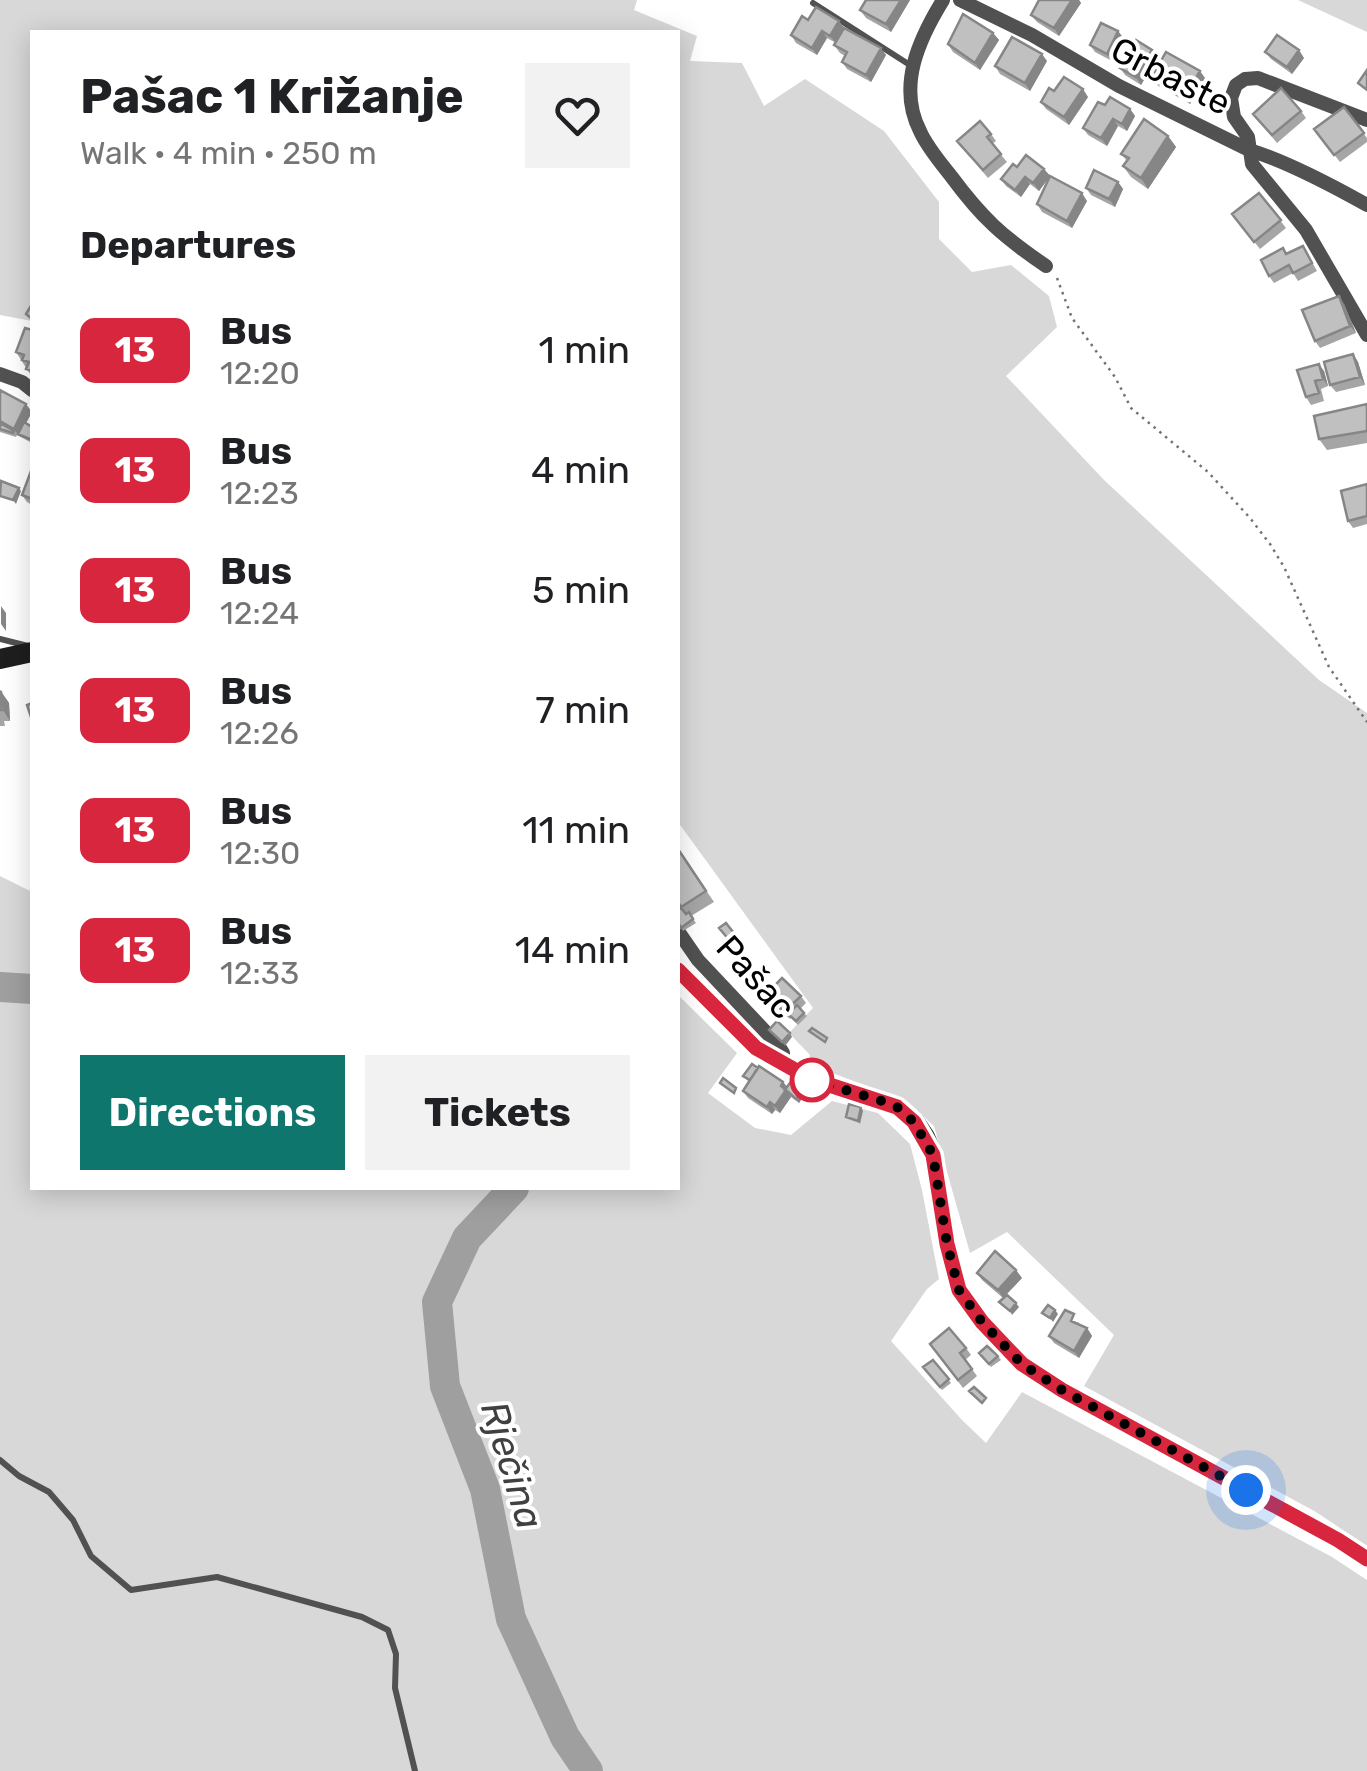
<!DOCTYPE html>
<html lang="en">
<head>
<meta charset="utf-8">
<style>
	:root { --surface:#fff; --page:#f2f2f2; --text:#202124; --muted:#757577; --accent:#0f766e }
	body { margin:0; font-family:Rubik,sans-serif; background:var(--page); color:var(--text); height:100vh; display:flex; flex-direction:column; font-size:38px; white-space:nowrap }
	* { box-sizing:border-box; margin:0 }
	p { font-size:32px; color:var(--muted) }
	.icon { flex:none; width:55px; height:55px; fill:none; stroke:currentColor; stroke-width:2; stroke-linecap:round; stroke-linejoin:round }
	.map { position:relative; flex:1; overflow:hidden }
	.details { position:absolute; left:30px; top:30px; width:650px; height:1160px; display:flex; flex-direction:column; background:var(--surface); border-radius:0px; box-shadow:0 5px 25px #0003 }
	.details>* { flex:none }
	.badge { padding:0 20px; border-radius:15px; font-size:35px; line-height:65px }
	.you { position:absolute; width:50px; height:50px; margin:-25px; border:8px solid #fff; border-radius:50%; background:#1a73e8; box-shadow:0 0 0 15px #1a73e833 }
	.map>.badge { position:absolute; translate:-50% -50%; box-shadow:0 0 0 5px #fff }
	h2 { padding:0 50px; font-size:38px; line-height:90px }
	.round { display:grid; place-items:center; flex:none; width:105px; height:105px; border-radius:0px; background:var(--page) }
	.summary { display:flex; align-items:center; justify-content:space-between; height:170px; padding:0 50px }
	h1 { font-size:48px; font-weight:700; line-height:75px }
	.action { display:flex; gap:20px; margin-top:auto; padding:20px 50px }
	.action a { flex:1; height:115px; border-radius:0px; background:var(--accent); color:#fff; font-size:40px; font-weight:700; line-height:115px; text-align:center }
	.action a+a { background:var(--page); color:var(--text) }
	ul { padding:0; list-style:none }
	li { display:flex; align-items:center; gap:30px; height:120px; padding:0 50px }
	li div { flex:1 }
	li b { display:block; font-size:38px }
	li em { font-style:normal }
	li .badge { min-width:110px; font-weight:700; text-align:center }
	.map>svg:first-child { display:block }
</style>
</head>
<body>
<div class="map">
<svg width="1367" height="1771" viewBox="0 0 1367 1771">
	<rect width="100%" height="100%" fill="#fff"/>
	<path fill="#d8d8d8" d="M0,0H637L634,10L697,36L690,61L742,63L764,106L805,79L884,131L939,202V239L972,272L1011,265L1049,296L1057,327L1006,376L1104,480L1319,680L1367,713V1546L1316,1512L1084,1386L1114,1335L1007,1232L970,1253L934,1126L907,1101L808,1064L810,1055L789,1033L813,1008L678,822V32H32V321L0,315Z
		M1298,0H1367V32Z
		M0,876L32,892V1188H678V995L737,1053L708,1093L755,1128L791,1135L832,1101L878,1113L910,1144L922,1190L939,1279L927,1289L891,1341L962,1420L986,1443L1022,1392L1332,1557L1367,1580V1771H0Z"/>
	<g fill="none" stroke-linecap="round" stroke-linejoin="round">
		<path stroke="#9f9f9f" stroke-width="30" d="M0,987L32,989
			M514,1188L467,1238L437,1302L445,1386L485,1489L511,1619L565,1737L588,1771"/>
		<path stroke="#737373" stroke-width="2.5" stroke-dasharray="2.5 5" stroke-linecap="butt" d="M1057,278L1072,318L1115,377L1131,408L1208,472L1250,518L1270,544L1284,567L1329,667L1367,722"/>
		<path stroke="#515151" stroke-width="6" d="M813,3L913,67
			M0,639L28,646
			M0,1460L19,1476L49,1492L73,1520L91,1556L131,1590L217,1577L362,1617L388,1630L396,1654L395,1688L415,1771"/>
		<path stroke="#515151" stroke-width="14" d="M943,0C919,39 897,86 920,131C927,147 940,162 951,176C982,218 1002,236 1046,266
			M960,0L1032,35L1119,86L1249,150C1286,161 1333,186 1367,205
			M1367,120L1258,78L1245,79L1236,85L1231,98L1234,117L1248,137L1252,164L1306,230L1367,335
			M0,374L22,382L32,390
			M678,931L698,960L778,1045L783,1053V1065"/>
		<path stroke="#1e1e1e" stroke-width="20" d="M0,659L32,652
			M678,970L756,1048L811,1079L897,1107L915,1122L925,1137L933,1155L947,1244L959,1290L982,1323L1022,1364L1062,1390L1339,1540L1367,1559"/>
	</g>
	<path fill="#a5a5a5" d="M910,0L891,32L866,18L860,10Z
		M1039,0H1079L1081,3L1059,36L1037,22L1031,15Z
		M808,20L839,21L844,28L886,55L871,82L847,69L842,62L845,56L840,53L834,45L836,43L827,38L817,55L796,43L791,35Z
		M1118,31L1124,39L1112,61L1095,52L1090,45Z
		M993,33L999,40L980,70L953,52L948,44Z
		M1265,52L1304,58L1292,74L1271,59Z
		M1157,57L1141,85L1125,75L1120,68Z
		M1047,61L1030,91L1000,74L995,66Z
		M1151,78H1205L1190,104L1157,85Z
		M1054,91L1088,97L1069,125L1046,109L1041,102Z
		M1105,105L1130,109L1135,116L1127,131L1118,126L1107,146L1088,135L1083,128Z
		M1344,107L1367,138V142L1340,162L1314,129Z
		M1301,111L1306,118L1277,143L1253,114Z
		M991,134L996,141L992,144L1007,162L988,178L957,141Z
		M1168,136L1176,147L1148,189L1131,177L1123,166L1127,161L1121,154Z
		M1044,169L1050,176L1039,191L1030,184L1021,197L1006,186L1001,179Z
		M1118,182L1123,189L1115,207L1091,195L1086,188Z
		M1259,193L1286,228L1260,249L1232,214Z
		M1087,201L1072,228L1042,212L1037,204Z
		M1303,246L1317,271L1298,281L1293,273L1274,283L1269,276L1283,248L1287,254Z
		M1344,304L1356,333L1320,348L1315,341Z
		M32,330V377L16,352Z
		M1353,354L1358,362L1365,385L1336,392L1330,385Z
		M1297,370L1324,371L1328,386L1321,389L1324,401L1311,405L1306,397Z
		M0,390L32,412L26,423L32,427V443L17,435L16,437L0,432Z
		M1367,404V443L1327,450L1319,439Z
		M32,472V505L27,502L22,495Z
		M1367,484V524L1353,528L1348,521Z
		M0,690L9,703L10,721H4L5,726H0Z
		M680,852L714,902L691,916L696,923L683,931L678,922L681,908Z
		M766,994L801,996L806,1003L800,1009L807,1016L798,1025L791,1018L790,1019L771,1002Z
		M743,1076L783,1082L787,1087L804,1095L799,1103L791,1097L780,1113L775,1110L772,1114L748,1098L743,1091L749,1082Z
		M977,1273L1022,1278L1003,1298L982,1280Z
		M1079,1322L1078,1324L1087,1328L1092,1336L1079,1358L1054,1343L1049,1336Z
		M930,1344L966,1348L971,1355L965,1360L977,1376L963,1388Z
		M979,1353L998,1356L1001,1360L991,1367Z
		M933,1360L951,1383L942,1390L923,1367Z"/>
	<path fill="#868686" d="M901,0H910L891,32L886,24Z
		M1072,0H1079L1081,3L1059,36L1054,28Z
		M839,21L844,28L836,43L830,36Z
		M822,31L827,38L817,55L812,48Z
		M1118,31L1124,39L1112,61L1107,54Z
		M993,33L999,40L980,70L975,63Z
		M881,48L886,55L871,82L866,75Z
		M1152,50L1157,57L1141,85L1136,77Z
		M1299,50L1304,58L1292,74L1287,67Z
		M1042,54L1047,61L1030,91L1025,83Z
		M1200,71L1205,78L1190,104L1185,96Z
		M1083,89L1088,97L1069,125L1064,117Z
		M1130,109L1135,116L1127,131L1122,124Z
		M1113,119L1118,126L1107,146L1101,138Z
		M1168,136L1176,147L1148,189L1141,178Z
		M1044,169L1050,176L1039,191L1033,183Z
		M1025,177L1030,184L1021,197L1015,190Z
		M1118,182L1123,189L1115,207L1109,199Z
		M1082,193L1087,201L1072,228L1067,221Z
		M1339,296L1344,304L1356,333L1350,326Z
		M1353,354L1358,362L1365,385L1360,377Z
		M1319,364L1324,371L1328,386L1323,379Z
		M26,404L32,412L19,436L14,429Z
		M19,488L21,491L16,504L13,500Z
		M1,606L6,613V631L1,624Z
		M0,690L9,703L10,721L3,710Z
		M790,1033L792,1037L785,1046L782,1042Z
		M783,1082L789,1089L787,1091L791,1097L780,1113L775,1106Z
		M802,1091L804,1095L799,1103L796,1099Z
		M770,1102L775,1110L772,1114L767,1107Z
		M861,1107L863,1111L860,1124L858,1121Z
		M1016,1270L1022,1278L1003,1298L998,1290Z
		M1016,1303L1019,1307L1012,1315L1010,1311Z
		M1055,1310L1058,1314L1053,1322L1050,1318Z
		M1087,1328L1092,1336L1079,1358L1074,1351Z"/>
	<path fill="#c0c0c0" stroke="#868686" stroke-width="2.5" d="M866,0H901L886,24L860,10Z
		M1039,0H1072L1054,28L1031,15Z
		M816,7L839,21L830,36L822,31L812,48L791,35L802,16L808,20Z
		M963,14L993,33L975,63L948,44Z
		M1101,23L1118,31L1107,54L1090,45Z
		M844,28L881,48L866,75L842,62L847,52L834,45Z
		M1277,35L1299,50L1287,67L1265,52Z
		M1012,37L1042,54L1025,83L995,66Z
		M1136,40L1152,50L1136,77L1120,68Z
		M1166,52L1200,71L1185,96L1151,78Z
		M1367,70V90L1358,83Z
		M1064,77L1083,89L1064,117L1041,102L1049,88L1054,91Z
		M1281,88L1301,111L1272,135L1253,114Z
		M1110,97L1130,109L1122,124L1113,119L1101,138L1083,128L1098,102L1105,105Z
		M1344,107L1364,133L1334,155L1314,129Z
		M1144,119L1168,136L1141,178L1123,166L1129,158L1121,154Z
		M980,121L991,134L987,137L1001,154L983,170L957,141Z
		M1026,155L1044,169L1033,183L1025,177L1015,190L1001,179L1013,164L1017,167Z
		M1094,170L1118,182L1109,199L1086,188Z
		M1050,176L1082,193L1067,221L1037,204Z
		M1259,193L1281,220L1254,242L1232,214Z
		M1303,246L1312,263L1293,273L1289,265L1269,276L1261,260L1283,248L1286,254Z
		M1339,296L1350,326L1315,341L1302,310Z
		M32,304V319L26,314Z
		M25,328L32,330V371L26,369L29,362L22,360L24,355L16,352Z
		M1353,354L1360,377L1330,385L1324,362Z
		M1319,364L1323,379L1315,381L1319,393L1306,397L1297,370Z
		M0,390L26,404L14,429L0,421Z
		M1367,404V431L1319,439L1314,416Z
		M24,422L32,427V440L18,434Z
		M0,423L14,431L13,433L0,429Z
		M31,471L32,472V499L22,495Z
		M1,481L19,488L13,500L0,496Z
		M1367,484V516L1348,521L1341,491Z
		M0,692H1L3,710H0Z
		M32,703V720L27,705Z
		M680,852L706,891L681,907L678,902V854Z
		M681,908L686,914L689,912L693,919L681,928L678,922V910Z
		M726,923L737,937L730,941L719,928Z
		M782,978L801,996L784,1012L766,994Z
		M797,1005L804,1013L796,1021L788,1014Z
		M777,1021L790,1033L782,1042L769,1030Z
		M812,1028L827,1038L825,1042L809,1031Z
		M752,1064L758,1068L750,1080L743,1076Z
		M759,1066L783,1082L781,1086L786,1090L775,1106L770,1102L767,1107L743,1091Z
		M723,1078L736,1088L734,1093L720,1083Z
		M790,1083L802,1091L796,1099L786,1090L784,1091Z
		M849,1104L861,1107L858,1121L846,1117Z
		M995,1251L1016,1270L998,1290L977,1273Z
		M1007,1295L1016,1303L1010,1311L999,1302Z
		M1048,1305L1055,1310L1050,1318L1042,1313Z
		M1065,1310L1074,1314L1071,1321L1087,1328L1074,1351L1049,1336Z
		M949,1328L966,1348L960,1353L972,1369L958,1380L930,1344Z
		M987,1346L998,1356L989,1364L979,1353Z
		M933,1360L949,1379L940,1387L923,1367Z
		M974,1387L986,1398L982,1403L969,1391Z"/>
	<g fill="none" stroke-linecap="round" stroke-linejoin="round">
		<defs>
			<path id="line" d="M678,970L756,1048L811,1079L897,1107L914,1122L933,1155L947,1244L959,1290L982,1322L1022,1364L1062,1390L1338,1540L1367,1559"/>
		</defs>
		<use href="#line" stroke="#fff" stroke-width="22"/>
		<use href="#line" stroke="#d7263d" stroke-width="15"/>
		<path stroke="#000" stroke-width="10" stroke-dasharray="0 18" d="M812,1080L882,1101L897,1107L914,1122L933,1155L947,1244L959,1290L982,1322L1022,1364L1062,1390L1246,1490"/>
	</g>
	<circle fill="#fff" stroke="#d7263d" stroke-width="5" cx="812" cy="1080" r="20"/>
	<g text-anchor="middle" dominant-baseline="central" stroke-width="8" stroke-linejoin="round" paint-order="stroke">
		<g font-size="35" fill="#000" stroke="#fff">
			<text transform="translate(1171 76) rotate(27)">Grbaste</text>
			<text transform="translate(756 977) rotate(48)">Pašac</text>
		</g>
		<g font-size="38" font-style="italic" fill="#404040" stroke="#fff">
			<text transform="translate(512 1465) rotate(73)">Rječina</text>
		</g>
	</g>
</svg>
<div class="you" style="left:1246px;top:1490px"></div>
<section class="details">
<div class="summary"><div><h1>Pašac 1 Križanje</h1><p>Walk · 4 min · 250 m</p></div><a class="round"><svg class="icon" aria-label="heart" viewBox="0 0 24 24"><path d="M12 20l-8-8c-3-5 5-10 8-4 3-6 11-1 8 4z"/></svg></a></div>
<h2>Departures</h2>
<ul>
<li><span class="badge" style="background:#d7263d;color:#fff">13</span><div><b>Bus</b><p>12:20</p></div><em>1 min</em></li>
<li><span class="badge" style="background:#d7263d;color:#fff">13</span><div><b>Bus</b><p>12:23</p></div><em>4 min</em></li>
<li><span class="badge" style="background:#d7263d;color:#fff">13</span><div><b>Bus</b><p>12:24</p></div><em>5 min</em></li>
<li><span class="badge" style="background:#d7263d;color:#fff">13</span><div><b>Bus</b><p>12:26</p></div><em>7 min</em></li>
<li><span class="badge" style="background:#d7263d;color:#fff">13</span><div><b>Bus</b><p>12:30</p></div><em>11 min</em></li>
<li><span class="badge" style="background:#d7263d;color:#fff">13</span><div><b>Bus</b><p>12:33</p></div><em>14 min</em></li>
</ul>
<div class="action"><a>Directions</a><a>Tickets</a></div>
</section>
</div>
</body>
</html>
